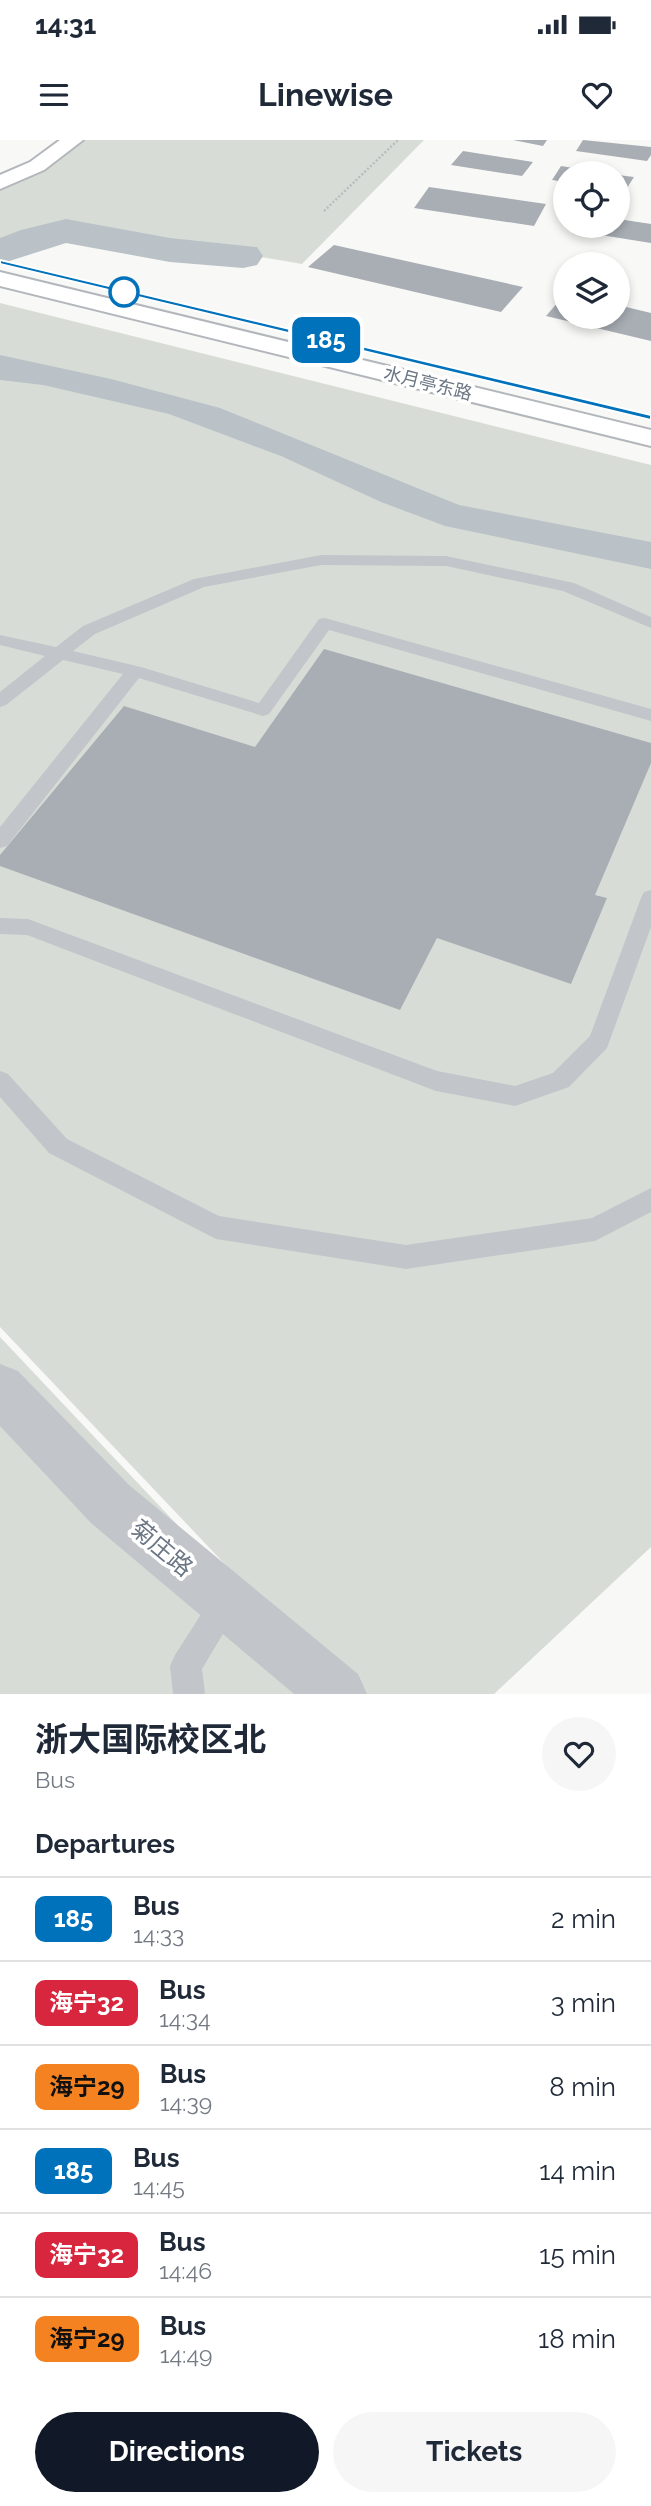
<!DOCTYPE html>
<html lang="en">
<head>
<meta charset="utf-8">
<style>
	:root { --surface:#fff; --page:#f6f6f7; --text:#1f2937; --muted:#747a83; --line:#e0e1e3; --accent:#111827 }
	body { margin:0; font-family:Raleway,"Noto Sans SC",sans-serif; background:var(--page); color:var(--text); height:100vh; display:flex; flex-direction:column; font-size:26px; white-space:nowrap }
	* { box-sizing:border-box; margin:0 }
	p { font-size:23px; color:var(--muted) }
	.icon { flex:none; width:38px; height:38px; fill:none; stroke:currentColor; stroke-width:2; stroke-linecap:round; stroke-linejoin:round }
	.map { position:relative; height:1554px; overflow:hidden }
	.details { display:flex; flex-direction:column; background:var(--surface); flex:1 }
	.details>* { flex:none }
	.badge { padding:0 14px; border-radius:10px; font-size:24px; line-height:46px }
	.controls { position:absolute; left:553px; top:21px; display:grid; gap:14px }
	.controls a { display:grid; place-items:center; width:77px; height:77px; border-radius:50%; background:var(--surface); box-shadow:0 4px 10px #0003; font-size:35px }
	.map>.badge { position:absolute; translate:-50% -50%; box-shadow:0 0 0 4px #fff }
	h2 { padding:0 35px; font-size:26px; line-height:63px }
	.round { display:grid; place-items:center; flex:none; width:74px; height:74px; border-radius:37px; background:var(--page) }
	.overview { display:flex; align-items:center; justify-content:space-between; height:119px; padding:0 35px }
	h1 { font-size:33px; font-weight:700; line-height:52px }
	.action { display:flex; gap:14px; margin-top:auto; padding:14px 35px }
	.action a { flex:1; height:80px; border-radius:42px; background:var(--accent); color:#fff; font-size:28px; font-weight:700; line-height:80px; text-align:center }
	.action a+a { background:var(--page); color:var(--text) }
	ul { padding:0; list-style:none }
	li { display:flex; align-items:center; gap:21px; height:84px; padding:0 35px; border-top:2px solid var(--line) }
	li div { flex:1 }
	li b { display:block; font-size:26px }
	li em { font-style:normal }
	li .badge { min-width:77px; font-weight:700; text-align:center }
	.status { display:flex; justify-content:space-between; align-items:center; height:49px; padding:0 35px; background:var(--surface); direction:ltr }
	.status svg { height:19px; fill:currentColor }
	header { display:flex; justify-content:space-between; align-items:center; height:91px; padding:0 35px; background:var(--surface); font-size:32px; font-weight:700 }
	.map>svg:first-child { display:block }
</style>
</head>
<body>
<div class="status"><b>14:31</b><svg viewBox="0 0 49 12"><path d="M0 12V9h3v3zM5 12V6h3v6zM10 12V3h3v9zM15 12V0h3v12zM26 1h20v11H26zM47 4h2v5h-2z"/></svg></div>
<header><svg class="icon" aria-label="menu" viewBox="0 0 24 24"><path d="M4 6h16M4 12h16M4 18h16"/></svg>Linewise<svg class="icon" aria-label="heart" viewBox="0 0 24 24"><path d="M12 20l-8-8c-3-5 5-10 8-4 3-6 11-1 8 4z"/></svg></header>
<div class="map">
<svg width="651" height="1554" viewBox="0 0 651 1554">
	<rect width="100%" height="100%" fill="#f8f8f6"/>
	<path fill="#d7ddd6" d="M73,0H424L302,124L81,86L40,90L0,107V43Z
		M0,163L651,325V1407L494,1554H348L0,1187Z
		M0,1197L337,1554H0Z"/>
	<path fill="#bac2c7" d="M0,215L111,239L220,268L459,365L651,402V429L445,386L381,362L281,316L169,274L43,245L0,240Z"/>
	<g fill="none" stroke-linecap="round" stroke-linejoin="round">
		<path fill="#bac2c7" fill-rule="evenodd" d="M66,79L170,98L257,107L263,116L257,125L243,128L170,122L66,103L0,124V98L21,90Z"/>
	</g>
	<path fill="#a8aeb4" d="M513,0H547L543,6Z
		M583,0L651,7V15L647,21L576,11Z
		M463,11L533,22L522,36L451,25Z
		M561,26L598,32V33H565V42L552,40Z
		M618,35L634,37L625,51L618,50Z
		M429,47L546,64L534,86L414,68Z
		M618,79L651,84V103L588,93L593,86H618Z
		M334,105L523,147L501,172L308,127Z
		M565,154V177H618V165L651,173V201L546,176Z
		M324,509L651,603V623L595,755L607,758L571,844L437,798L400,870L0,726V715L124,566L255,607Z"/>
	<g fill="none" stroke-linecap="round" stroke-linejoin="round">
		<defs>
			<path id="secondary" d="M60,0H83L44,30L0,49V35L30,22Z
				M0,132L651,290V306L0,146Z"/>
		</defs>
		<use href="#secondary" stroke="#b3b7bc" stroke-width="4"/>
		<path stroke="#babcbf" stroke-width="2.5" stroke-dasharray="2 2" stroke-linecap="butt" d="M324,71L398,0"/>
		<path fill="#c2c5c9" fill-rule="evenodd" d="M321,415L446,416L574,443L651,477V488L563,451L446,426L321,425L204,447L95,494L73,511L141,527L259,563L319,479L325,478L651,569V581L329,490L269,574L263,576L139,538L7,706L0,708V687L123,534L63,520L6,565L0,567V552L45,516L0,505V495L56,507L83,486L194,439Z
			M651,750V787L607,908L569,947L515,966L436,951L27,795L0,794V778L28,779L437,931L515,946L553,933L590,896L641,758L644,752Z
			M0,931L8,934L67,999L219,1076L406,1105L592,1078L651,1048V1072L595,1101L406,1129L216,1099L49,1013L0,957Z
			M227,1447L238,1451L242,1462L202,1529L205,1554H173L170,1526L175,1515L216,1451Z"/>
		<path fill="#c2c5c9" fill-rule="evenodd" d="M0,1224L18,1231L129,1345L358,1534L367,1554H294L91,1383L0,1286Z"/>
		<use href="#secondary" fill="#fff" fill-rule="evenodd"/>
	</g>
	<path fill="#0072bc" stroke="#fff" stroke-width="2" d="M0,120L651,275V280L0,124Z"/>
	<circle fill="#fff" stroke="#0072bc" stroke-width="3.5" cx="124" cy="152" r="14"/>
	<g text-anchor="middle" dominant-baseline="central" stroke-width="7" stroke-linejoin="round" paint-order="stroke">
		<g font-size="18" fill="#6b7684" stroke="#fff">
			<text transform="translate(428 243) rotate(14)">水月亭东路</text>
		</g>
		<g font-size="24" fill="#6b7684" stroke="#fff">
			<text transform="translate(162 1408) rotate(40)">菊庄路</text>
		</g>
	</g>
</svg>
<div class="controls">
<a><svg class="icon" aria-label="locate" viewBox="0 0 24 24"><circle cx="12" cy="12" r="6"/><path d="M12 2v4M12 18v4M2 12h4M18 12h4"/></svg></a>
<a><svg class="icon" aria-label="layers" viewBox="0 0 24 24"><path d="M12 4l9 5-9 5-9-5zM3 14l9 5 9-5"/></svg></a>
</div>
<b class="badge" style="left:326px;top:200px;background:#0072bc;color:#fff">185</b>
</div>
<section class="details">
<div class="overview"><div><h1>浙大国际校区北</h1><p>Bus</p></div><a class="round"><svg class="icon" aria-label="heart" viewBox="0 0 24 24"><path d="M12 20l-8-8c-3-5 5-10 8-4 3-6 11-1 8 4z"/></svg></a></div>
<h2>Departures</h2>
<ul>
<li><span class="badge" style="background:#0072bc;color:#fff">185</span><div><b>Bus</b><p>14:33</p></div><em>2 min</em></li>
<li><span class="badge" style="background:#d7263d;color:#fff">海宁32</span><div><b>Bus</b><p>14:34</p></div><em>3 min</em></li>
<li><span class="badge" style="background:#f58220;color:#111">海宁29</span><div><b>Bus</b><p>14:39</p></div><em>8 min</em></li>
<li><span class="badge" style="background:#0072bc;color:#fff">185</span><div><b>Bus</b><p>14:45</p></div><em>14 min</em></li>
<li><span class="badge" style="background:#d7263d;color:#fff">海宁32</span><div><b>Bus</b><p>14:46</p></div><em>15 min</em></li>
<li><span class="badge" style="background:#f58220;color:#111">海宁29</span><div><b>Bus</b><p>14:49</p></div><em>18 min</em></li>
</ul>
<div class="action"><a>Directions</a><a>Tickets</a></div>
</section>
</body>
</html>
